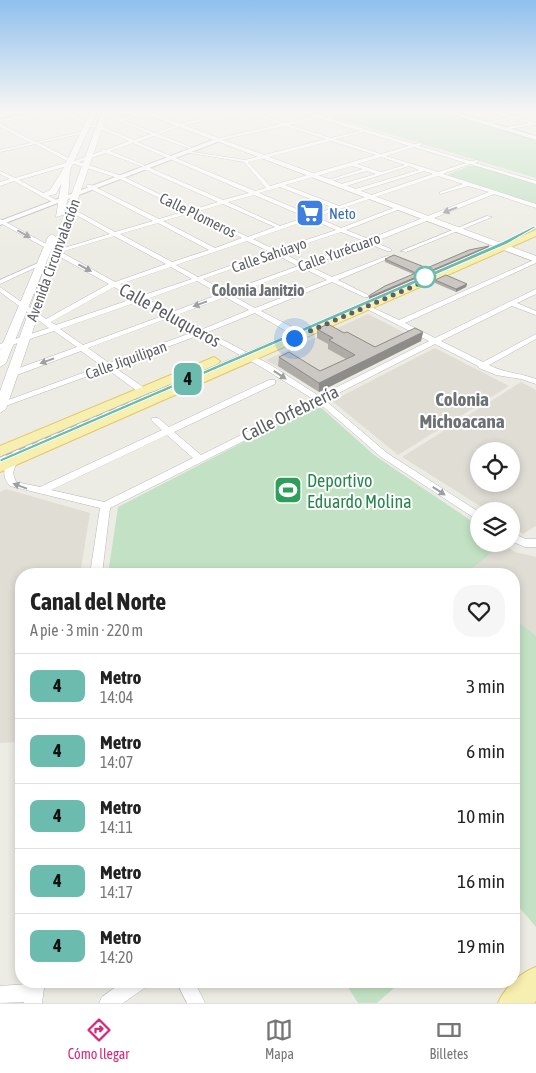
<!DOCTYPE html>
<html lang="es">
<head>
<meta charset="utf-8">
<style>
	:root { --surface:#fff; --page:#f6f6f6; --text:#222; --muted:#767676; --line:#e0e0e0; --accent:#db2777 }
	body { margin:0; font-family:"Asap Condensed",sans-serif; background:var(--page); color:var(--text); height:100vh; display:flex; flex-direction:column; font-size:19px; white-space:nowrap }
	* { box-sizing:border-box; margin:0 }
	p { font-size:16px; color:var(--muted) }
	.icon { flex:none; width:28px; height:28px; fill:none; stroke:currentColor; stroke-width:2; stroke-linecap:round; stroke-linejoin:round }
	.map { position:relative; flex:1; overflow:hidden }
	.side { position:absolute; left:15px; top:568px; width:505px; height:420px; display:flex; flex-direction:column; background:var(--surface); border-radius:20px; box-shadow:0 2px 8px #0003 }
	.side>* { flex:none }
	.badge { padding:0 10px; border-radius:8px; font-size:18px; line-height:32px }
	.fabs { position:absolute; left:470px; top:442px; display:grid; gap:10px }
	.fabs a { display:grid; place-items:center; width:50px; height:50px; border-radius:50%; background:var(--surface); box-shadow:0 2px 8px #0003; font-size:25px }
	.you { position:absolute; width:25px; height:25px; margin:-12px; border:4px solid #fff; border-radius:50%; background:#1a73e8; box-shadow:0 0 0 8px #1a73e833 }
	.map>.badge { position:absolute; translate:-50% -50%; box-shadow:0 0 0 2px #fff }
	.round { display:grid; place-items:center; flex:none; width:52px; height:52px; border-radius:20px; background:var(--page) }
	.overview { display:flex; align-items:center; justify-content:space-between; height:85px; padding:0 15px }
	h1 { font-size:24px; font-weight:700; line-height:38px }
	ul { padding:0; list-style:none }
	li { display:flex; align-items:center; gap:15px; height:65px; padding:0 15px; border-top:1px solid var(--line) }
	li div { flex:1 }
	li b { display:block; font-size:19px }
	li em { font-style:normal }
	li .badge { min-width:55px; font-weight:700; text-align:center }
	.dock { display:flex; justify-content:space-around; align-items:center; height:70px; border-top:1px solid var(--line); background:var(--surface); font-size:14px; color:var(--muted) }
	.dock a { display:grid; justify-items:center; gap:2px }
	.dock .on { color:var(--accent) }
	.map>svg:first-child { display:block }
</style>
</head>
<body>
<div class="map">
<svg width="536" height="1003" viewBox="0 0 536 1003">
	<rect width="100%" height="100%" fill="#edece4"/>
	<path fill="#e0ddd5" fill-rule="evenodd" d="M368,314L421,341L319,392L266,360Z
		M435,348L509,386L398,455L332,401Z
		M521,382L536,390V526L523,534L511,526V511H488L402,457ZM511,451V484H479V451Z
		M6,489L90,513L80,574H21V742L0,743V492Z
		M503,544L515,552L536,557V637L514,618V574H465Z"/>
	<path fill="#c3e2c5" d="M313,111H438L536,140V178Z
		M469,166H475L536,184V204L447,175Z
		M317,404L374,455L479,526V544H503L465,574H108L118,507Z
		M514,618L536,636V927L514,901Z
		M344,981H402L377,1003H358Z"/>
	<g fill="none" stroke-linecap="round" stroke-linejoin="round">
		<defs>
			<path id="minor" d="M43,111H53L0,122V120Z
				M62,111H67L88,124L100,126L134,140L151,134L103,115V113L120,119L142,111H149L124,121L155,133L183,123L236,111H249L285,123L314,117L298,111H305L414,144L422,143V145L419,146L470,161L478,160V162L475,163L536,181V184L470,164L443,174L536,204V208L494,194L374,242L391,249V251H387L369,244L309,266L332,277L387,256L392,257L338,280L368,295V297H364L332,282L261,311L292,327V331H286L255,313L208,332L269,364L319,396L429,341L365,308V306H369L399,320L536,259V263L405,323L435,338L536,289V294L517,303L536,311V315L512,306L441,341L483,362L536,334V339L489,365C504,373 520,373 536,379V384L521,379L496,375L479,368L478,366L435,344L325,400L387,453L479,512V521L381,457L319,403L110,508L102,574H90L100,508L10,486C2,477 3,469 9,459H15L17,461L13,473L16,482L40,487L162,430L151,420L152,418H158L169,427L269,380H275V384L174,432L201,455L313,399L263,368L202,334L114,367L146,389V393H140L107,369L0,408V403L102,366L81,351L17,375H11V371L77,347L54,331L0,349V344L49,328L0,292V287L46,319L109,284L62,258L54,251L110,234L69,211V209H73L115,232L153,221L87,187V185H91L159,219L186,211L118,178L74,164L19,180L58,201V203H54L14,181L0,186V182L10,179L0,174V171L15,178L69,162L35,144L0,152V150L31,143L0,127V124L36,142L85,131V133L39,143L74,161L102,151L101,149L106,150L129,141L98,128L86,126ZM243,112L281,124L216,139V141L285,126L326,139L245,160L187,151L185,152L244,162L266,188L255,191L137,142L154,136L191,149V147L158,134L185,125ZM318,118L360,131L331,138L290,125ZM364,132L409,146L381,154L335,139ZM331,141L376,155L270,186L248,162ZM133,143L249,193L223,200L148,167H144V169L218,202L192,210L122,176L79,162L106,153L144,167V165L110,151ZM414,147L466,163L438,172L386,156ZM381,157L405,165L381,172L357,164ZM352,166L363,169L325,181L327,182L367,171L376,174L338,185L340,188L409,166L419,170L352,190L354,193L424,171L433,174L339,206L285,185ZM438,176L463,184L440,192V194L468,186L489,192L369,239L346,230L400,209V207H396L341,228L316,217ZM280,187L334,208L311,215L259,193ZM254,195L306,217L280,226L228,202ZM223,204L275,227L248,237L196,212ZM191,213L242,238L215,248L163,221ZM311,219L336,230L276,250L253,239ZM158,223L209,250L172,262L120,234ZM341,232L364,241L304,264L281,252ZM114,236L166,264L115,282L61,252ZM247,241L270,252L198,277L176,265ZM275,254L298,266L226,292L203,279ZM171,267L192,279L141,296L120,284ZM303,268L327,280L255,308L231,295ZM197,281L220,294L172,312L147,299ZM114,287L135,298L56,325L51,322ZM225,297L249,310L203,329L177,315ZM140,301L165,315L83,345L60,329ZM171,317L196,331L109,363L88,348ZM167,435L193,458L104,502L51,490Z
				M490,111H497L514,116L536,112V114L519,118L536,123V125L508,129V127L529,123L514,119L488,124V122L510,117Z
				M487,216L492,217L406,252L401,251Z
				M0,219L50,246L51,247L46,248L0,223Z
				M38,263L43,264L0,284V280Z
				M511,533L526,539H536V547H525L511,541Z
				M27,981H45L42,1003H24V1002L0,1003V986L27,984Z
				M124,981H149L146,987L123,1003H99L102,997Z
				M176,981H194L205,1003H187Z"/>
			<path id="tertiary" d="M442,111H450L536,136V140Z
				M218,138L220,141L0,225V221Z"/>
			<path id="secondary" d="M91,111H97L70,170L68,199L63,215L56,217L61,184L56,194L43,197L39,195L50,190L62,171Z
				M102,111H108L6,409L0,413V391L52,248L6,363L0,367V350L48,237L52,234L56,237Z
				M137,111H146L536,256V262Z"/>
			<path id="primary" d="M14,111H29L0,118V114Z
				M536,230V236L0,472V461Z
				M214,357L220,361L218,364L0,457V446Z
				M536,967V1001L534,1003H498C505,987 520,973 536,967Z"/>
		</defs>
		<use href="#minor" stroke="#b6b9bd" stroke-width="1"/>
		<use href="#tertiary" stroke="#b6b9bd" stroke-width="2"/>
		<use href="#secondary" stroke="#b6b8bd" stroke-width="1"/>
		<use href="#primary" stroke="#e3c767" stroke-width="2"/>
		<use href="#minor" fill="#fff" fill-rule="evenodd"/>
		<use href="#tertiary" fill="#fff" fill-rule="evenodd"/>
		<use href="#secondary" fill="#fff" fill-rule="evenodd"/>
		<use href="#primary" fill="#f7efaf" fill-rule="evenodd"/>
		<defs>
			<path id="rail-far2" d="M482,252L536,227"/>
			<path id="rail-far1" d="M149,395L381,296"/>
			<path id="rail" d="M0,459L152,394"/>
		</defs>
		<use href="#rail-far2" stroke="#b4b5b5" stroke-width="2"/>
		<use href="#rail-far1" stroke="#b4b5b5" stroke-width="3"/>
		<use href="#rail" stroke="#b4b5b5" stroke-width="4.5"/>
		<use href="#rail-far2" stroke="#fff" stroke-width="1" stroke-dasharray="3" stroke-linecap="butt"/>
		<use href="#rail-far1" stroke="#fff" stroke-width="2" stroke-dasharray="5.5" stroke-linecap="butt"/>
		<use href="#rail" stroke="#fff" stroke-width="2.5" stroke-dasharray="7" stroke-linecap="butt"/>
	</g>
	<path fill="#afaca8" d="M489,246L488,249L369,300L413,274L385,262V259L427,268Z
		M435,280L467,284L466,287L456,292L435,283Z
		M317,329L344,333L375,347L423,332L421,341L319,392L278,366L279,357L320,371L346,359L328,349V344L317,338Z"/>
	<path fill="#8e8c88" d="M489,246L488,249L369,300V297Z
		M467,284L466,287L456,292V289Z
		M423,332L421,341L319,392V383Z"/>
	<path fill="#cbc8c3" stroke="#8e8c88" d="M489,246L369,297L370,295L385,286L416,273L385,259L394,255L427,268L469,250Z
		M446,275L467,284L456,289L435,280Z
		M328,324L344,333L347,332L375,347L415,328L423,332L319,383L279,357L289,352L320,371L355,355L329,340L333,338L317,329Z"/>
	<defs><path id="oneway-solid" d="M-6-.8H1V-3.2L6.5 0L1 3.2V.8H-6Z" transform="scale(1.25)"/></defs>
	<g fill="#9d9fa1">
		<use href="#oneway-solid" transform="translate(450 210) rotate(159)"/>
		<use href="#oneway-solid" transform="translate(24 234) rotate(29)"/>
		<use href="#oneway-solid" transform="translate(85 268) rotate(28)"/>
		<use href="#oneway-solid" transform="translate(200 304) rotate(160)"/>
		<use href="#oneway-solid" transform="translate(47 361) rotate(160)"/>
		<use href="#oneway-solid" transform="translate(280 375) rotate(33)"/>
		<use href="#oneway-solid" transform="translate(20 486) rotate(-160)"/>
		<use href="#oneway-solid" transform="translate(439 491) rotate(33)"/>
	</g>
	<linearGradient id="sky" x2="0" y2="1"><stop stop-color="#8fc0ee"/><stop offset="0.44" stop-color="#f7f6f3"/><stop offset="1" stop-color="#f7f6f3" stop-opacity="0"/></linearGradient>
	<rect width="536" height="252" fill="url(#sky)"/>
	<path fill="#6bbbae" stroke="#fff" d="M534,226L536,227L507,244L3,461L0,462V459L502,242Z"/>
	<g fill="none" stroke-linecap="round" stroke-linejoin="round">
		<path stroke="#5c5f63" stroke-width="5" stroke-dasharray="0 9" d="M294,338L428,280L425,277"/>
	</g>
	<defs>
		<symbol id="supermarket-square" viewBox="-11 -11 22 22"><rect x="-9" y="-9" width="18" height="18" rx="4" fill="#3f7fe0" stroke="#fff"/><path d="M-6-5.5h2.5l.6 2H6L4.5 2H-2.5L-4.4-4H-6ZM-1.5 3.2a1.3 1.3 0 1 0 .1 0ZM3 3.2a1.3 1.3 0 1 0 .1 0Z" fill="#fff"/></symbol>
		<symbol id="stadium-square" viewBox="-11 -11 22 22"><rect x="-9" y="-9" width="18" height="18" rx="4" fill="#2e9e5b" stroke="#fff"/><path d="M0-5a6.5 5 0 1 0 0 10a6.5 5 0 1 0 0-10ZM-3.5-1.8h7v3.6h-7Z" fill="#fff"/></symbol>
	</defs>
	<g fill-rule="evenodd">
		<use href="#supermarket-square" x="294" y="197" width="32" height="32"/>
		<use href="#stadium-square" x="272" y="474" width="32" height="32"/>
	</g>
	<circle fill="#fff" stroke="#6bbbae" stroke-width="2.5" cx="425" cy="277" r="10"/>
	<g text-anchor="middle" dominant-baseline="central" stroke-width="4" stroke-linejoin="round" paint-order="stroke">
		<g font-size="15" fill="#366cbe" stroke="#fff" text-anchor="start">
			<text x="329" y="213">Neto</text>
		</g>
		<g font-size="15" fill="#5c5f63" stroke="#fff">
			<text transform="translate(198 215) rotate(26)">Calle Plomeros</text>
			<text transform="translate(339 252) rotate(-20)">Calle Yurécuaro</text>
			<text transform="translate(269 255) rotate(-19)">Calle Sahúayo</text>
			<text transform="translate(53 260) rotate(-70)">Avenida Circunvalación</text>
			<text transform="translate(126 360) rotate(-20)">Calle Jiquilipan</text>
		</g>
		<g font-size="16" font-weight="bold" fill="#6d7175" stroke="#fff">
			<text x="258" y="290">Colonia Janitzio</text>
		</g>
		<g font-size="18" fill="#5c5f63" stroke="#fff">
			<text transform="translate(170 315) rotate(29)">Calle Peluqueros</text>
			<text transform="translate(290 413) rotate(-26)">Calle Orfebrería</text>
		</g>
		<g font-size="18" fill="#27864d" stroke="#fff" text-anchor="start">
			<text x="307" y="480">Deportivo<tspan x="307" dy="21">Eduardo Molina</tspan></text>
		</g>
		<g font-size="19" font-weight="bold" fill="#6d7175" stroke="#fff">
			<text x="462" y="399">Colonia<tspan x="462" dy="22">Michoacana</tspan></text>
		</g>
	</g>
</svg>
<div class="fabs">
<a><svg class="icon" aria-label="locate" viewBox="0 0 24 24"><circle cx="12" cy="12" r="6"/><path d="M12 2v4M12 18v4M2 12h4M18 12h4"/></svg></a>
<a><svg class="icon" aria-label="layers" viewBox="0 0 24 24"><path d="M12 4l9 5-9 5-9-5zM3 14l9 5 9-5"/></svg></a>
</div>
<div class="you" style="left:294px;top:338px"></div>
<b class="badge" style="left:188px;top:379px;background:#6bbbae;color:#111">4</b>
<section class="side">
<div class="overview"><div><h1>Canal del Norte</h1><p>A pie · 3 min · 220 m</p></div><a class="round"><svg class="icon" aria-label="heart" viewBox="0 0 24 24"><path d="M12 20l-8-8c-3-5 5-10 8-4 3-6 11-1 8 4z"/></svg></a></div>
<ul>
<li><span class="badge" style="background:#6bbbae;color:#111">4</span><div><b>Metro</b><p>14:04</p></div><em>3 min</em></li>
<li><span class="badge" style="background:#6bbbae;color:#111">4</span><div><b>Metro</b><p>14:07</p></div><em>6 min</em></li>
<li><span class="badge" style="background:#6bbbae;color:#111">4</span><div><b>Metro</b><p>14:11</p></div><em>10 min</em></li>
<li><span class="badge" style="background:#6bbbae;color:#111">4</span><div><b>Metro</b><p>14:17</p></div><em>16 min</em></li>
<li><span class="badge" style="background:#6bbbae;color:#111">4</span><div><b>Metro</b><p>14:20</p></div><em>19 min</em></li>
</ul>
</section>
</div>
<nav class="dock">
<a class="on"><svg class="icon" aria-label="directions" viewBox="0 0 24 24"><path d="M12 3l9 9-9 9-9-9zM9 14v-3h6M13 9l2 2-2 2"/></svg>Cómo llegar</a>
<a><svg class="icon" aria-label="map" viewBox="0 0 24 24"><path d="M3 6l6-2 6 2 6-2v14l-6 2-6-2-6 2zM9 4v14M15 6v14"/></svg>Mapa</a>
<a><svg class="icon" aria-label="tickets" viewBox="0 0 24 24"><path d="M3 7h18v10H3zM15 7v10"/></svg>Billetes</a>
</nav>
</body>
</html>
